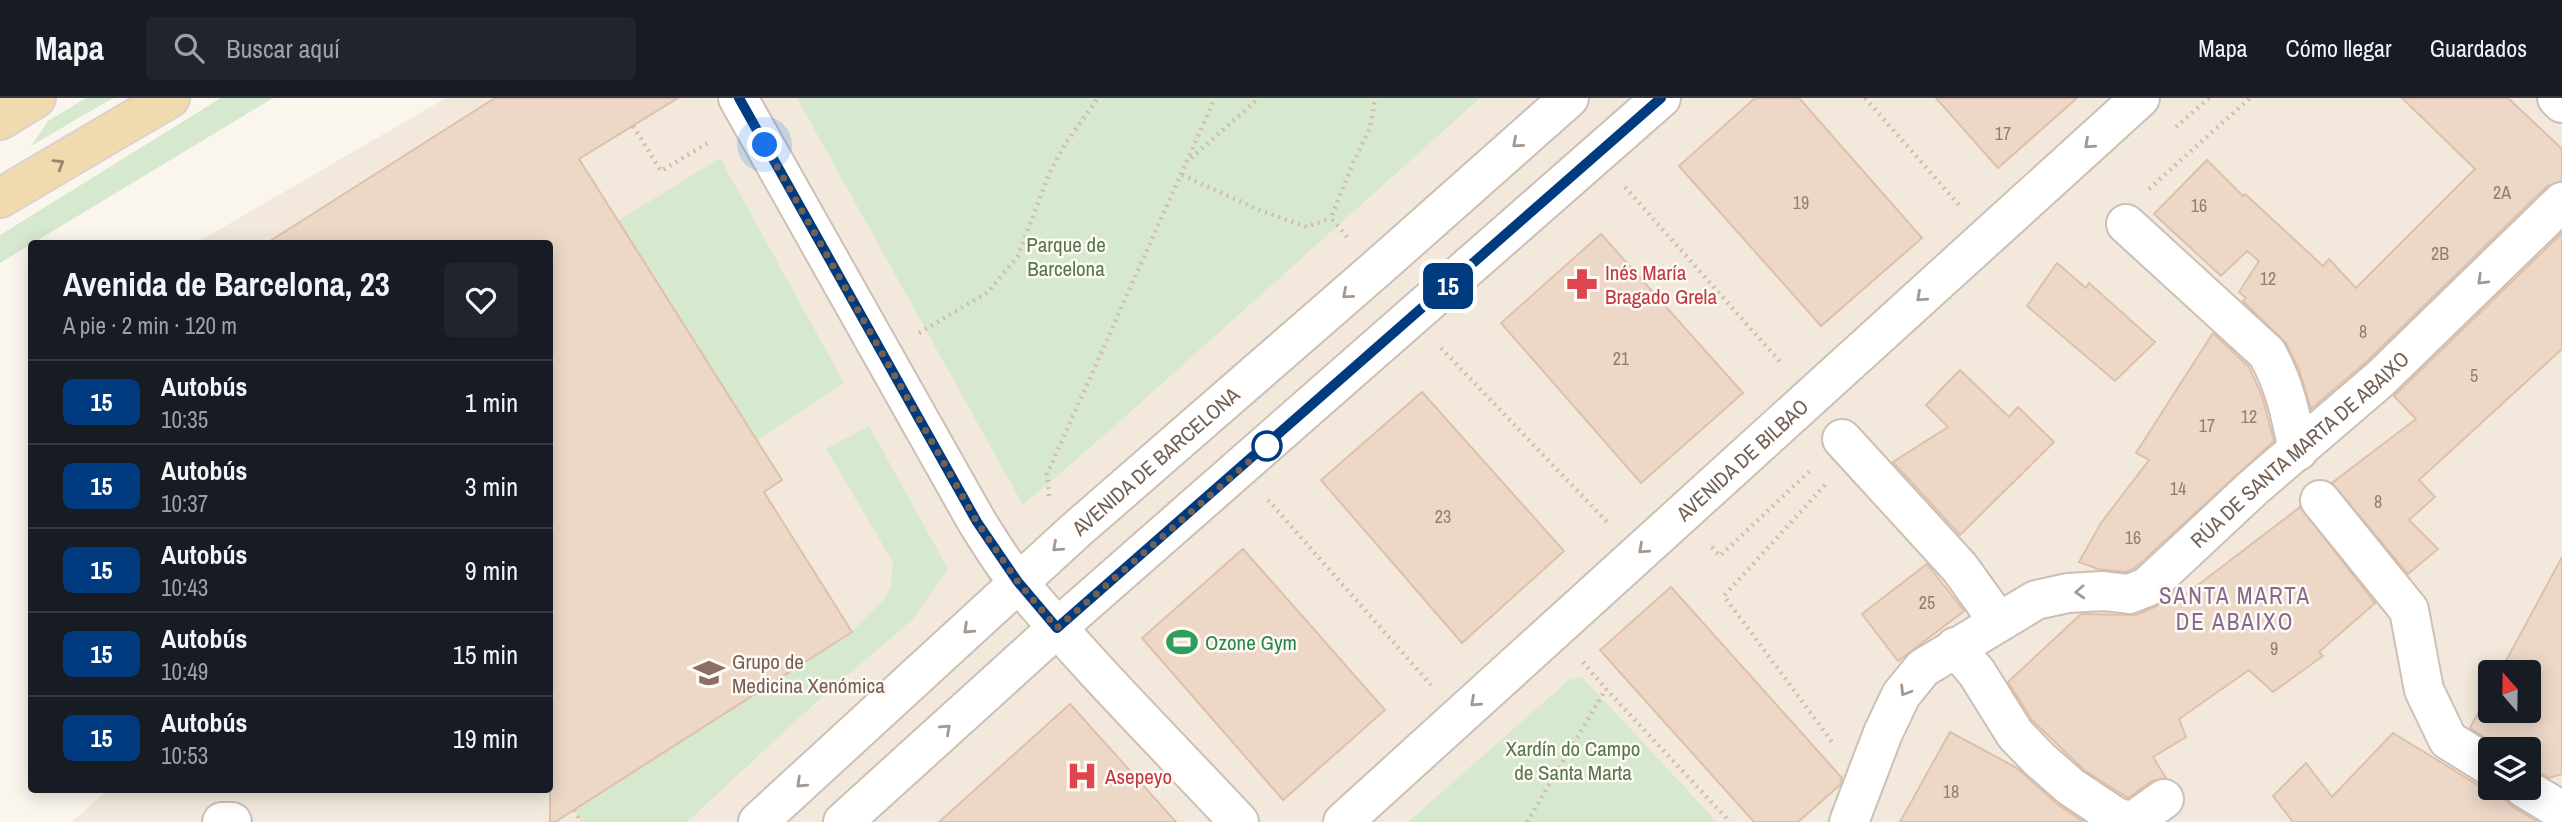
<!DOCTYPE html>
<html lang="es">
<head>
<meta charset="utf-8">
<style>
	:root { --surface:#171b24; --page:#20242c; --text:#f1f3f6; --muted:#9ea1a6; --line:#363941 }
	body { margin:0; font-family:"Archivo Narrow",sans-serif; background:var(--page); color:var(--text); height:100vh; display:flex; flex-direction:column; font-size:26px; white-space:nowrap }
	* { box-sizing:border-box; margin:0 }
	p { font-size:23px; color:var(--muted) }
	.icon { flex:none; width:38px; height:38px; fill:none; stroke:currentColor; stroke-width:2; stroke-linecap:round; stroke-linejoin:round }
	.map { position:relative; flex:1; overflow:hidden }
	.sheet { position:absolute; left:28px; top:142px; width:525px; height:553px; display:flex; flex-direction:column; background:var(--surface); border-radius:7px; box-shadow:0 4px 18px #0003 }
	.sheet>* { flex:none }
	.badge { padding:0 14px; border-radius:10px; font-size:24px; line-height:46px }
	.needle { width:46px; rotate:340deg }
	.controls { position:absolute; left:2478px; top:562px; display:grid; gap:14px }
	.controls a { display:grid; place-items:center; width:63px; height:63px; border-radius:7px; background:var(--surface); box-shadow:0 4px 18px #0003; font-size:35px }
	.you { position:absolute; width:35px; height:35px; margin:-18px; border:5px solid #fff; border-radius:50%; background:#1a73e8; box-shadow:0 0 0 10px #1a73e833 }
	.map>.badge { position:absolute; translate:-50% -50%; box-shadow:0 0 0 4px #fff }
	.round { display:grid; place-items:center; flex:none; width:74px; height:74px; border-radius:7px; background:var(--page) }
	.headline { display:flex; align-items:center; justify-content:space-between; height:119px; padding:0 35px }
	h1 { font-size:33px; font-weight:700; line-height:52px }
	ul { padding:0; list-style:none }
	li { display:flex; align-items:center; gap:21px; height:84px; padding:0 35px; border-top:2px solid var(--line) }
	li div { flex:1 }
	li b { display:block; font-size:26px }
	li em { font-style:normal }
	li .badge { min-width:77px; font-weight:700; text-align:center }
	header { display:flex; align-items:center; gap:42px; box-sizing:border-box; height:98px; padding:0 35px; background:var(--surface); border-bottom:2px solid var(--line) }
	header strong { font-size:33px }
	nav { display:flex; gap:38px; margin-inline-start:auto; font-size:24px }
	.search { width:490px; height:63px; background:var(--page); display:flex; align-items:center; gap:18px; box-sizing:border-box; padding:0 24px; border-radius:7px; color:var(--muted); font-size:26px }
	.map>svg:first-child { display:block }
</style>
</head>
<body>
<header>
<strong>Mapa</strong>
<div class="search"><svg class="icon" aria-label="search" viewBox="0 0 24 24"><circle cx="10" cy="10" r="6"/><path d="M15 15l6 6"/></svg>Buscar aquí</div>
<nav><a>Mapa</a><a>Cómo llegar</a><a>Guardados</a></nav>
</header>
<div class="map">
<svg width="2562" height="724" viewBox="0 0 2562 724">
	<rect width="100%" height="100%" fill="#fbf6ed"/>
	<path fill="#f2e9dc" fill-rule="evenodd" d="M446,0H2562V724H72L109,691H550V145H196ZM2490,574H2529V612H2490ZM2490,651H2529V690H2490Z"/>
	<path fill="#d6e8cd" d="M86,0H113L31,48L48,23Z
		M221,0H273L0,165V137Z
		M797,0H1480L1109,333L1023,407Z
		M720,60L844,285L757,342L618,123Z
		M869,328L948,471L914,520L813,607L687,724H581L574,712L851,534L884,501L891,487L893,464L826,351Z
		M1582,579L1717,724H1408L1569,582Z"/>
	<path fill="#edd8c8" stroke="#dec0aa" stroke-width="2" d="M495,0H678L579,61L782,382L764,394L852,534L555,724H550V145H267Z
		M1755,0H1799L1922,140L1821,228L1679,68Z
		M1936,0H2077L1998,70Z
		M2402,0H2508L2562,51V83L2547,88L2365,265L2311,311L2299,271L2286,245L2243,203L2246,200L2239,194L2259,163L2247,153L2221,178L2154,116L2207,62L2243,98L2245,96L2323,168L2329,161L2356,190L2475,71Z
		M2562,135V251L2419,382L2435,399L2409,422L2438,451L2408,476L2332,385L2416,321L2394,298Z
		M1601,136L1743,295L1641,385L1501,225Z
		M2057,165L2086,190L2089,185L2155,244L2115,283L2027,208Z
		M2213,235L2249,269L2262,298L2274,343L2135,470L2126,474L2098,471L2079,464L2101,425L2149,362L2136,355Z
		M1960,272L2009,319L2018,309L2054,344L1960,437L1893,364L1948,329L1926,307Z
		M1422,294L1564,453L1462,545L1321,382Z
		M2300,409L2375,505L2319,554L2323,558L2273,594L2249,572L2179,621L2186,639L2153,659L2166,680L2152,683L2128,700L2084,672L2032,622L2008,584L2081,516L2136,517L2155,509L2175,493L2181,500Z
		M1243,451L1385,612L1283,702L1142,540Z
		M2562,459V676L2549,680L2529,669V651H2503L2470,630L2490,592V612H2529V574H2500Z
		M1927,466L1964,513L1898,563L1862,516Z
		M1671,489L1842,680L1840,687L1798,724H1754L1600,552Z
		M1070,606L1176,724H939Z
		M1950,634L2017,670L2057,706L2084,724H1900Z
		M2393,635L2478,687L2489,690H2502L2503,695L2499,696L2513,709L2538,724H2293L2273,698L2306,665L2332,699Z"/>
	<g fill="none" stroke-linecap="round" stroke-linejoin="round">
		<defs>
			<g id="minor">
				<path d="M738,0L977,424C990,444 1003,467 1019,485C1088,568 1165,645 1239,724"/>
				<path d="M2557,0L2562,5"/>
				<path d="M2126,126L2267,255C2285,287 2291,318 2298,353"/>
				<path d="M1842,341L1960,470L1998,523"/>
				<path d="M2320,402L2409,512L2424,592L2448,642L2490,668"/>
				<path d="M1955,549L1977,575L2015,636L2039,661L2071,689L2116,719L2132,724L2164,701"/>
				<path d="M2524,690L2562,713"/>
				<path d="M222,724H232"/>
				<path id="s1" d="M758,724L1075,433L1375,172L1569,0"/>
				<path d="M843,724L1057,530L1661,0"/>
				<path id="s2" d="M1343,724L2140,0"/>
				<path id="s3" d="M1849,724L1883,635L1901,597L1923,570L2036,502L2068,495L2103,493L2129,496L2147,489L2254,389L2380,281L2562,104"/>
			</g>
			<path id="major" d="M0,22L36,0
				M0,100L170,0"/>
		</defs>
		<use href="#minor" stroke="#cdbfb4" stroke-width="42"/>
		<use href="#major" stroke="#d8d2cf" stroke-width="42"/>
		<path stroke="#d3bcab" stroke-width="4.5" stroke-dasharray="2 5" stroke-linecap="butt" d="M1865,0L1959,107
			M633,28L661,73L711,43
			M2176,29L2209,0
			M1191,60L1259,0
			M1182,77L1259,112L1307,129L1331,120
			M1625,89L1782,266
			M2149,91L2250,0
			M1347,139L1331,120L1352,67L1370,30L1375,0
			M919,235L988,194L1018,158L1049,76L1065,46L1098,0
			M1441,250L1609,426
			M1825,387L1724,498L1833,645
			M1049,398L1047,376L1215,0
			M1268,402L1431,587
			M1712,449L1720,458L1812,371
			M1583,564L1606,591L1730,724
			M574,712L581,724
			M1527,724L1606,591"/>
		<use href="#minor" stroke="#fff" stroke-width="38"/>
		<use href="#major" stroke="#f1dbae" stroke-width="38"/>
	</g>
	<defs><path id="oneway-chevron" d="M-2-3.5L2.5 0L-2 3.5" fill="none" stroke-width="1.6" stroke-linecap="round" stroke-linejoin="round" transform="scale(1.75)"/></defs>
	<g stroke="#a5988f">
		<use href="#oneway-chevron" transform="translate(1517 45) rotate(139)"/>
		<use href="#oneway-chevron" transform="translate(2089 46) rotate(138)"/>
		<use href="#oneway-chevron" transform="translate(2482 182) rotate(136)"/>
		<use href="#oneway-chevron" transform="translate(1347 196) rotate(139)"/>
		<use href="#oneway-chevron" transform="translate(1921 199) rotate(138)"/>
		<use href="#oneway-chevron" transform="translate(1057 449) rotate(138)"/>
		<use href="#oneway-chevron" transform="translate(1643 451) rotate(138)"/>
		<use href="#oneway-chevron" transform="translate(2080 494) rotate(177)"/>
		<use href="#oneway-chevron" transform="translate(968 531) rotate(137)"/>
		<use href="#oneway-chevron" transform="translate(1905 593) rotate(122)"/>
		<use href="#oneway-chevron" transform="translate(1475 604) rotate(138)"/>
		<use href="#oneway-chevron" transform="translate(946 631) rotate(-42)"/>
		<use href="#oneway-chevron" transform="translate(801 685) rotate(137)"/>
	</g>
	<use stroke="#9a856e" href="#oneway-chevron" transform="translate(59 66) rotate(-31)"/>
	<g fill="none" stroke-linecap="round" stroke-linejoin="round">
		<defs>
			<path id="line" d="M739,0L977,424L1018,484L1057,530L1661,0"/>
		</defs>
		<use href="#line" stroke="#fff" stroke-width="16"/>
		<use href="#line" stroke="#003b80" stroke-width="10"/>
		<path stroke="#746052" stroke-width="7" stroke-dasharray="0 12.6" d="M765,47L977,424L1018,484L1057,530L1267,348"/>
	</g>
	<defs>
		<symbol id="pharmacy-bare" viewBox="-9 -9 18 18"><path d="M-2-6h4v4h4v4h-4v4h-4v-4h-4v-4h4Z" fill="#e0444e" stroke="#fefaf4" stroke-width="2.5" paint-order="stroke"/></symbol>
		<symbol id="stadium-bare" viewBox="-9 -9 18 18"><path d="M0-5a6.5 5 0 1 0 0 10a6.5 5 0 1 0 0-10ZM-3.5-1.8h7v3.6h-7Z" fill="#2e9e5b" stroke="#fefaf4" stroke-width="2.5" paint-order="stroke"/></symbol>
		<symbol id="university-bare" viewBox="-9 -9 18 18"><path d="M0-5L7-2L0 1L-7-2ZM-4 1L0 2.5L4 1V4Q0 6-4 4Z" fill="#8d6e63" stroke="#fefaf4" stroke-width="2.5" paint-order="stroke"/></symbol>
		<symbol id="hospital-bare" viewBox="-9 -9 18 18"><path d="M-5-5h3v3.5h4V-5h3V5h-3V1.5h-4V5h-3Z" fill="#e0444e" stroke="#fefaf4" stroke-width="2.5" paint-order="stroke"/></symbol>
	</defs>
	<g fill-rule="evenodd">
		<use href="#pharmacy-bare" x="1560" y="164" width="44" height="44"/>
		<use href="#stadium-bare" x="1160" y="522" width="44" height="44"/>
		<use href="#university-bare" x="687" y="553" width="44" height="44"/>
		<use href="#hospital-bare" x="1060" y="656" width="44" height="44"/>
	</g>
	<circle fill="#fff" stroke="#003b80" stroke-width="3.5" cx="1267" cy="348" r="14"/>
	<g text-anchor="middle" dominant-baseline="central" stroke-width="5" stroke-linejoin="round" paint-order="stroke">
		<g font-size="18" fill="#927e70">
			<text x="2003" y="35">17</text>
			<text x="2502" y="94">2A</text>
			<text x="1801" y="104">19</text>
			<text x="2199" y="107">16</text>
			<text x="2440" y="155">2B</text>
			<text x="2268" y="180">12</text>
			<text x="2363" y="233">8</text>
			<text x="1621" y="260">21</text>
			<text x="2474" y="277">5</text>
			<text x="2249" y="318">12</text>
			<text x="2207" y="327">17</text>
			<text x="2178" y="390">14</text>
			<text x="2378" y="403">8</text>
			<text x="1443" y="418">23</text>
			<text x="2133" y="439">16</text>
			<text x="1927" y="504">25</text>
			<text x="2274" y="550">9</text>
			<text x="1951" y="693">18</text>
		</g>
		<g font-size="21" fill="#56784b" stroke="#fefaf4">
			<text x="1066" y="146">Parque de<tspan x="1066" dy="24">Barcelona</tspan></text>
			<text x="1573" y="650">Xardín do Campo<tspan x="1573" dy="24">de Santa Marta</tspan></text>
		</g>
		<g font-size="21" fill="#be3a42" stroke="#fefaf4" text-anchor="start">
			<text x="1605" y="174">Inés María<tspan x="1605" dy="24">Bragado Grela</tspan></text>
			<text x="1105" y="678">Asepeyo</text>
		</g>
		<g font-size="21" fill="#746052" stroke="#fefaf4">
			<text stroke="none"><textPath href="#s3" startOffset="623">RÚA DE SANTA MARTA DE ABAIXO</textPath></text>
			<text stroke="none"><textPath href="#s1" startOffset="537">AVENIDA DE BARCELONA</textPath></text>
			<text stroke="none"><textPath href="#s2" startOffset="539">AVENIDA DE BILBAO</textPath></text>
		</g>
		<g font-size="21" fill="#27864d" stroke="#fefaf4" text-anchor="start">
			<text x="1205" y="544">Ozone Gym</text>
		</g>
		<g font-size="21" fill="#785e54" stroke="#fefaf4" text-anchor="start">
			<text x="732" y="563">Grupo de<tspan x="732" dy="24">Medicina Xenómica</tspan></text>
		</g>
		<g font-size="23" letter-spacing="2" fill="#846a8f" stroke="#fefaf4">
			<text x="2235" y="497">SANTA MARTA<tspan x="2235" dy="26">DE ABAIXO</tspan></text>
		</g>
	</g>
</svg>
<div class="controls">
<a><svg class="needle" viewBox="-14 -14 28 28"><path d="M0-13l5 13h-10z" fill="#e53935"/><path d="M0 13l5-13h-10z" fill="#9ea1a6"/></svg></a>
<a><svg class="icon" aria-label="layers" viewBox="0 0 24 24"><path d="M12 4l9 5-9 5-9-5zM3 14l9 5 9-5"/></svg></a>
</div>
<div class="you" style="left:765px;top:47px"></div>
<b class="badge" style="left:1448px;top:188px;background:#003b80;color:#fff">15</b>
<section class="sheet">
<div class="headline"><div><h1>Avenida de Barcelona, 23</h1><p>A pie · 2 min · 120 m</p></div><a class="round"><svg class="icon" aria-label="heart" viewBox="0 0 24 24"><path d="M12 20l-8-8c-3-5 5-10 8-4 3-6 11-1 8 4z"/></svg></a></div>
<ul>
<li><span class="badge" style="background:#003b80;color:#fff">15</span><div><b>Autobús</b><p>10:35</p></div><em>1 min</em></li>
<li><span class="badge" style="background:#003b80;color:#fff">15</span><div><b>Autobús</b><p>10:37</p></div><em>3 min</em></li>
<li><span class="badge" style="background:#003b80;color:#fff">15</span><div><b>Autobús</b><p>10:43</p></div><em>9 min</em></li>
<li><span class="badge" style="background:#003b80;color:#fff">15</span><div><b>Autobús</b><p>10:49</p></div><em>15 min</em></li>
<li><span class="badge" style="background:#003b80;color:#fff">15</span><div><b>Autobús</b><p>10:53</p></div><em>19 min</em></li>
</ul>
</section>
</div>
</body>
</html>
